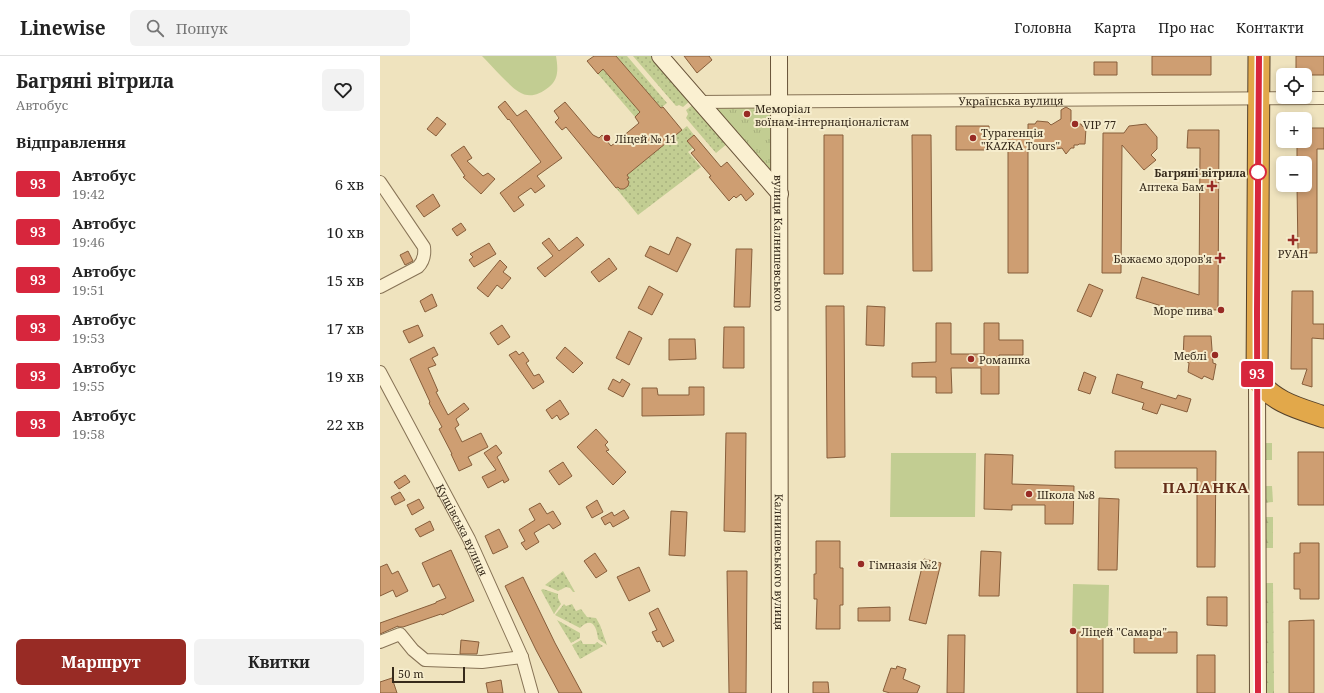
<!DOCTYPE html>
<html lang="uk">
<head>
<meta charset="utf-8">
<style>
	:root { --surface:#fff; --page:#f2f2f2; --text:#222; --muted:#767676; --line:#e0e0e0; --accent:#982b25 }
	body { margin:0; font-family:"Noto Serif",serif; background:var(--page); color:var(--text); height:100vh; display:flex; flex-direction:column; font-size:15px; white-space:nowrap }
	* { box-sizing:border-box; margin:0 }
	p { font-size:13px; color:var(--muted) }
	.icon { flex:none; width:22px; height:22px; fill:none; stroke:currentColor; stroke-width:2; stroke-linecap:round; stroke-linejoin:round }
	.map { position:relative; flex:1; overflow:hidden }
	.drawer { display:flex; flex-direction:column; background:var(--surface); width:380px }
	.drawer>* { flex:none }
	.badge { padding:0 8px; border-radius:3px; font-size:14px; line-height:26px }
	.buttons { position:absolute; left:896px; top:12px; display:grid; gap:8px }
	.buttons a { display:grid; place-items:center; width:36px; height:36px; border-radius:6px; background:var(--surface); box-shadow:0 2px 6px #0003; font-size:20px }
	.scale { position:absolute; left:12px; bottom:10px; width:73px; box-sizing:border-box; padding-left:4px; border:2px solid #362a1b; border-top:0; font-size:11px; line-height:14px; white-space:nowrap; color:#362a1b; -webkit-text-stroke:3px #f6edcd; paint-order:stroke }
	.map>.badge { position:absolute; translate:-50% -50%; box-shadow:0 0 0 2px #fff }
	h2 { padding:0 16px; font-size:15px; line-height:36px }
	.round { display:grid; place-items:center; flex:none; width:42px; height:42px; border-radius:6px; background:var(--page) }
	.head { display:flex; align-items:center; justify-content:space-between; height:68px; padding:0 16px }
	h1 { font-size:19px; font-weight:700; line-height:30px }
	.primary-button { display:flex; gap:8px; margin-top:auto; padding:8px 16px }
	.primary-button a { flex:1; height:46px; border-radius:6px; background:var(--accent); color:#fff; font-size:16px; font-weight:700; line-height:46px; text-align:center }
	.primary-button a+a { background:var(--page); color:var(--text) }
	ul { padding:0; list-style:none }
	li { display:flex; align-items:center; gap:12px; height:48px; padding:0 16px }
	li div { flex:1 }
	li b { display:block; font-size:15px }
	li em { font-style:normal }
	li .badge { min-width:44px; font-weight:700; text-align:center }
	header { display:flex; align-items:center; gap:24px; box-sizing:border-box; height:56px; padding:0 20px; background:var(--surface); border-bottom:1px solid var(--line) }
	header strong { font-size:19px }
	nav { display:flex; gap:22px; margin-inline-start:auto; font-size:14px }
	.search { width:280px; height:36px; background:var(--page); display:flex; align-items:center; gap:10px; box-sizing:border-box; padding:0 14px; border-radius:6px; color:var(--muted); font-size:15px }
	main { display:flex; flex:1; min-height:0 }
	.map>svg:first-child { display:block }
</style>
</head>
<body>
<header>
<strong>Linewise</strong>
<div class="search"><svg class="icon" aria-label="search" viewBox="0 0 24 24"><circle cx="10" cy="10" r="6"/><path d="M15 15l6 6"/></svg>Пошук</div>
<nav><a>Головна</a><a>Карта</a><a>Про нас</a><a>Контакти</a></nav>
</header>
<main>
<section class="drawer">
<div class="head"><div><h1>Багряні вітрила</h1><p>Автобус</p></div><a class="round"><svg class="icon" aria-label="heart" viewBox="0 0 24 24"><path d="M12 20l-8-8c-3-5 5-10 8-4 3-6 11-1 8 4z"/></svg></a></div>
<h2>Відправлення</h2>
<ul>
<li><span class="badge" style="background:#d7263d;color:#fff">93</span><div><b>Автобус</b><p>19:42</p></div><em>6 хв</em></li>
<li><span class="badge" style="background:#d7263d;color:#fff">93</span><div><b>Автобус</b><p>19:46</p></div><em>10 хв</em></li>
<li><span class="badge" style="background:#d7263d;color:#fff">93</span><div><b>Автобус</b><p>19:51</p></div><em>15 хв</em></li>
<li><span class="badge" style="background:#d7263d;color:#fff">93</span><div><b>Автобус</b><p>19:53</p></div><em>17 хв</em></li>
<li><span class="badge" style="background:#d7263d;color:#fff">93</span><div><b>Автобус</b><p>19:55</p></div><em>19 хв</em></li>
<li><span class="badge" style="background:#d7263d;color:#fff">93</span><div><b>Автобус</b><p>19:58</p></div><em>22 хв</em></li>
</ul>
<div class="primary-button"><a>Маршрут</a><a>Квитки</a></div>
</section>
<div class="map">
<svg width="944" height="637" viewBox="0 0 944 637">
	<defs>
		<pattern id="grass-dots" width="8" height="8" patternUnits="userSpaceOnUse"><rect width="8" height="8" fill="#c2cd92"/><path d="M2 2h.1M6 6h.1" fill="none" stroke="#a7b07d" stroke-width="1.8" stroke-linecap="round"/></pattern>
		<pattern id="forest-firs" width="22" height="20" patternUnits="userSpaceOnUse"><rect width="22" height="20" fill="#c2cd92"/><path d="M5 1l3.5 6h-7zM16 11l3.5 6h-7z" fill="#a7b07d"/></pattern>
		<pattern id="park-tufts" width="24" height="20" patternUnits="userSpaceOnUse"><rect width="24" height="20" fill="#c2cd92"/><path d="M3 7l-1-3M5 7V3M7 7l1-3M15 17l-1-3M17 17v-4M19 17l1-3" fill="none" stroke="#a7b07d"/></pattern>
	</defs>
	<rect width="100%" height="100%" fill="#efe3be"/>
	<path fill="url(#grass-dots)" d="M236,0H247L287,47L281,52Z
		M253,0H274L311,44L303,51L299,49L296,50Z
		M223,13L260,56L255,61L218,18Z
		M314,48L348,87L336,97L306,62L308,58L306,54Z
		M307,70L314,79L307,85L313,92L308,96L321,111L258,159L236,132L238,131L240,133C245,133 248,131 249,126L247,123L249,122L247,119Z
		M183,515L195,536H193L190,532L186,531L178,535L165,529Z
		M163,533L178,538V542L181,548L174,558L161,534Z
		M184,548L186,550L192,548L196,555L201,553L207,561L216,562L220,569L227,589L218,583C217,571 212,560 200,572L175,559Z
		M177,564L200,577V582L191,587Z
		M201,584L203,588H215L217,586L223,590L200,603L192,589Z"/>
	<path fill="url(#forest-firs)" d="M885,387H892V404H885Z
		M885,430H892L893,446L884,447Z
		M885,461H893V492H884Z
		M884,527H893L894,637H884Z"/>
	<path fill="url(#park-tufts)" d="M336,50L393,51V114L390,116L334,53Z"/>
	<path fill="#c2cd92" d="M102,0H176C178,12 179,23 169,31C148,48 137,36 122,21C115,14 109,7 102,0Z
		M511,397H596L595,461H510Z
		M693,528L729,529L728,573H692Z"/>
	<path fill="#ce9e72" stroke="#875e3b" d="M214,0H236L281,52L283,51L302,74L247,119L249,122L247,123L249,126L248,130L244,133H240L238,131L236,132L186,71L182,74L175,66L179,62L174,55L185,46L213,79L219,82L222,79L231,90L259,67L255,61L260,56L223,13L218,18L207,5Z
		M304,0H329L332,4L317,17Z
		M772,0H831V19H772Z
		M916,0H944V19H916Z
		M714,6H737V19H714Z
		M125,45L137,60L146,54L182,102L157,120L165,130L155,137L151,132L138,141L144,149L134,156L120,137L161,106L129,63L128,64L118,51Z
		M686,51L691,54V68H701L702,70L706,72L705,88H699L698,89H694V92H691L686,98L682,92L676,93L674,88H648V217H628V80H648V68H655L657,65L668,66L671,69L681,63V54Z
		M57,61L66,68L56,80L47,73Z
		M766,68L777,81V93L771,99L776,104L764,114L742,89L741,217H722L723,77H744L749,70Z
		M576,70H609V94H576Z
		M925,72H944V93H937V197H918L917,129H925V107H917V85H925Z
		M808,74H839L838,254L802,253L801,256L756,242L762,221L819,239L820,92H807Z
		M314,79L341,111L347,106L374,138L366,145L361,138L356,142L354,140L349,145L329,121L331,120L311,97L315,94L307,85Z
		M444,79H463V218H444Z
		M532,79H551L552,215H533Z
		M84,90L92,102L87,105L103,120L108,117L115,123L101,138L83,121L85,120L71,99Z
		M53,138L60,150L44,161L36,150Z
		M81,167L86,174L77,180L72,173Z
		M197,181L204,189L165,221L157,212L173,200L162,187L169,182L179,195Z
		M297,181L311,188L297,216L265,200L270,190L289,199Z
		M109,187L116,198L94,211L89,204L93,201L90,198Z
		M356,193H372L370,251H354Z
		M28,195L33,205L25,209L20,199Z
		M229,202L237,213L219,226L211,216Z
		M120,204L127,211L123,216L131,222L122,233L117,229L108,241L97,232Z
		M709,228L723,234L711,261L697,255Z
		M269,230L283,238L272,259L258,252Z
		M912,235H933V268H944V283L932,282V331L922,328L927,313H911Z
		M52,238L57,250L45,256L40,245Z
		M446,250H464L465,401L447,402Z
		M487,250L505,251L504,290L486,289Z
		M556,267H571V298H604V267H619V284H643V299H619V338H601V312H571L572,337H556V321H532V307L556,306Z
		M38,269L43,280L29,287L23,275Z
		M122,269L130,281L118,289L110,277Z
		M344,271H364V312H343Z
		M249,275L262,282L249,309L236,302Z
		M804,280H831L833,307L836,308L833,324L824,320L822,323L808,316L809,307L803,303Z
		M289,283H315L316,303L289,304Z
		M54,291L58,299L52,302L56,309L48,312L58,335L56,336L68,359L84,347L89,353L76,363L79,369L75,372L82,386L101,377L108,391L88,401L92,409L79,415L71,398H72L59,373L62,371L49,347L50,346L30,303Z
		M185,291L203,307L193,317L176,302Z
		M136,295L139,299L143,296L149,305L146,307L154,320L159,318L164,326L153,333L129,299Z
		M704,316L716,321L710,338L698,334Z
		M737,318L763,326L761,332L796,343L798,339L811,343L807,356L781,348L777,358L762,353L764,347L732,337Z
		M233,323L240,327L242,323L250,328L243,341L228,333Z
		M309,331H324V359L262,360V332H277L278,339H309Z
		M180,344L189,358L180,364L177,359L172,363L166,354Z
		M216,373L228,386L225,389L229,394L226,395L246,416L233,429L197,391Z
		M346,377H366L365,476L344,475Z
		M116,389L122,397L117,401L129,424L124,427L123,424L108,432L102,421L116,414L104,397Z
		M735,395H836L835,511H817V412H735Z
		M918,396H944V449H918Z
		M605,398L633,399L632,428L694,430L693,468H665V449H632V454L604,453Z
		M183,406L192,420L179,429L169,415Z
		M25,419L30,426L19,433L14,426Z
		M20,436L25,444L15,449L11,441Z
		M719,442L739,443L737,514H718Z
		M39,443L44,452L32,459L27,449Z
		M217,444L223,456L212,462L206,451Z
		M160,447L167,458L173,455L181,468L173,473L169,468L154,477L159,486L146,494L141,487L145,485L139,474L155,464L149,453Z
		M244,454L249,462L233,471L230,466L225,469L221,462L232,456L234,460Z
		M291,455L307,456L305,500L289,499Z
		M50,465L54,474L40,481L35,473Z
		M119,473L128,491L113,498L105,480Z
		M436,485H460V512H463V549H460V573H436L437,543H434V518H436Z
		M920,487H939V543H920V533H914V497H920Z
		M71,494L94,545L62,559L61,558L23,571H18V570L0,578V567L56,547V546L66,542L59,528L53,531L42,507Z
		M601,495L621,496L619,540H599Z
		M215,497L227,515L216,522L204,505Z
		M544,503L561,507L546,568L529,564Z
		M7,508L12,518L18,515L28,535L16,541L13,534L0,540V511Z
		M259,511L270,535L249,545L237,521Z
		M347,515H367L366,637H349Z
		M143,521L175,587L202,637H179L156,594L125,530Z
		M827,541H847V570L827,569Z
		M510,551V565H478V552Z
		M278,552L294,585L283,591L280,585L277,586L272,576L277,574L269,557Z
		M934,564V637H909V565Z
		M697,576H723V637H697Z
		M754,576H797V597H754Z
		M568,579H585L584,637H567Z
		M81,584L99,586L97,598H80Z
		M817,599H835V637H817Z
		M517,610L526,613L523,623L540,630L537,637H510L503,635L511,612L516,613Z
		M12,622L17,637H0V626Z
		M121,624L123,637H108L106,627Z
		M433,626H448L449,637H433Z"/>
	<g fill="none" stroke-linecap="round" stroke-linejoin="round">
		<defs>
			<g id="street">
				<path id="s1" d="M318,46L944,42"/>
				<path d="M0,126L44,191C45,199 44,205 38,211L0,231"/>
				<path id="s2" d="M0,316L89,483L142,601L152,637"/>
				<path d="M0,586L20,578L33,594L45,604L102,606L142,601"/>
			</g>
			<g id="secondary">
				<path d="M280,0L400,138"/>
				<path id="s3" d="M399,0L400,637"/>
				<path d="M877,324L878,637"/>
			</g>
			<path id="highway" d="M879,0L877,324C895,347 918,352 944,361"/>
		</defs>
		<use href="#street" stroke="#877356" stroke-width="14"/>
		<use href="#secondary" stroke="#69543a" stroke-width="18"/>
		<use href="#highway" stroke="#54412b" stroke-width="23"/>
		<use href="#street" stroke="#faf0d1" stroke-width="12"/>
		<use href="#secondary" stroke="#faf0d1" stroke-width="16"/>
		<use href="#highway" stroke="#e2a84a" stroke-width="21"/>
	</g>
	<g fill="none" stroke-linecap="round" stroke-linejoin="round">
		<defs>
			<path id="line" d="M878,637L877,256L879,0"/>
		</defs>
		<use href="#line" stroke="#fff" stroke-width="9"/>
		<use href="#line" stroke="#d7263d" stroke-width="6"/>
	</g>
	<g fill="#982b25" stroke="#f6edcd" stroke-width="1.5">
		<circle cx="367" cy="58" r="4"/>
		<circle cx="695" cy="68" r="4"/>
		<circle cx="227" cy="82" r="4"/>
		<circle cx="593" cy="82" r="4"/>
		<path d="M830 124h4v4h4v4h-4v4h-4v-4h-4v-4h4z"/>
		<path d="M911 178h4v4h4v4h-4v4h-4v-4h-4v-4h4z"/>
		<path d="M838 196h4v4h4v4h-4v4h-4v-4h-4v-4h4z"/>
		<circle cx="841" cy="254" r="4"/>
		<circle cx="835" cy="299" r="4"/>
		<circle cx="591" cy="303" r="4"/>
		<circle cx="649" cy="438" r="4"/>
		<circle cx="481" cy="508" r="4"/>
		<circle cx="693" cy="575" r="4"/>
	</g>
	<circle fill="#fff" stroke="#d7263d" stroke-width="2" cx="878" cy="116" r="8"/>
	<g text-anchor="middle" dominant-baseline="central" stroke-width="4" stroke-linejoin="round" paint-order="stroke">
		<g font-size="11" fill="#362a1b" stroke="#f6edcd">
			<text stroke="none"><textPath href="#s1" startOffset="313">Українська вулиця</textPath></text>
			<text stroke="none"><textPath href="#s3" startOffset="187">вулиця Калнишевського</textPath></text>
			<text stroke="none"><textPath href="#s2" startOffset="178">Кущівська вулиця</textPath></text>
			<text stroke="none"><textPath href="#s3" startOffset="506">Калнишевського вулиця</textPath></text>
		</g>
		<g font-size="11" fill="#362a1b" stroke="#f6edcd" text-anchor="start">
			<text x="375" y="52">Меморіал<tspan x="375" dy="13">воїнам-інтернаціоналістам</tspan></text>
			<text x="703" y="68">VIP 77</text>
			<text x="601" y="76">Турагенція<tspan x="601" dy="13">"KAZKA Tours"</tspan></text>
			<text x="235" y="82">Ліцей № 11</text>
			<text x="824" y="130" text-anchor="end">Аптека Бам</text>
			<text x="913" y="197" text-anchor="middle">РУАН</text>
			<text x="832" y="202" text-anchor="end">Бажаємо здоров'я</text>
			<text x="833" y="254" text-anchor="end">Море пива</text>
			<text x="827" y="299" text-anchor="end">Меблі</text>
			<text x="599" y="303">Ромашка</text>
			<text x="657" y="438">Школа №8</text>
			<text x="489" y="508">Гімназія №2</text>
			<text x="701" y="575">Ліцей "Самара"</text>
		</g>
		<g font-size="11" font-weight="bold" fill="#362a1b" stroke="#f6edcd" text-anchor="end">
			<text x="866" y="116">Багряні вітрила</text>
		</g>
		<g font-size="15" font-weight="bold" letter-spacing="1" fill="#642e1a" stroke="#f6edcd">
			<text x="826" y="431">ПАЛАНКА</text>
		</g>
	</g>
</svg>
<div class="buttons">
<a><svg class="icon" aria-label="locate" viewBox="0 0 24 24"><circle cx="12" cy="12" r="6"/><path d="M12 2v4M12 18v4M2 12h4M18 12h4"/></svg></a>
<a>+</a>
<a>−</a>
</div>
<div class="scale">50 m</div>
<b class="badge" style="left:877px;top:318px;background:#d7263d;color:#fff">93</b>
</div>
</main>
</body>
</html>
